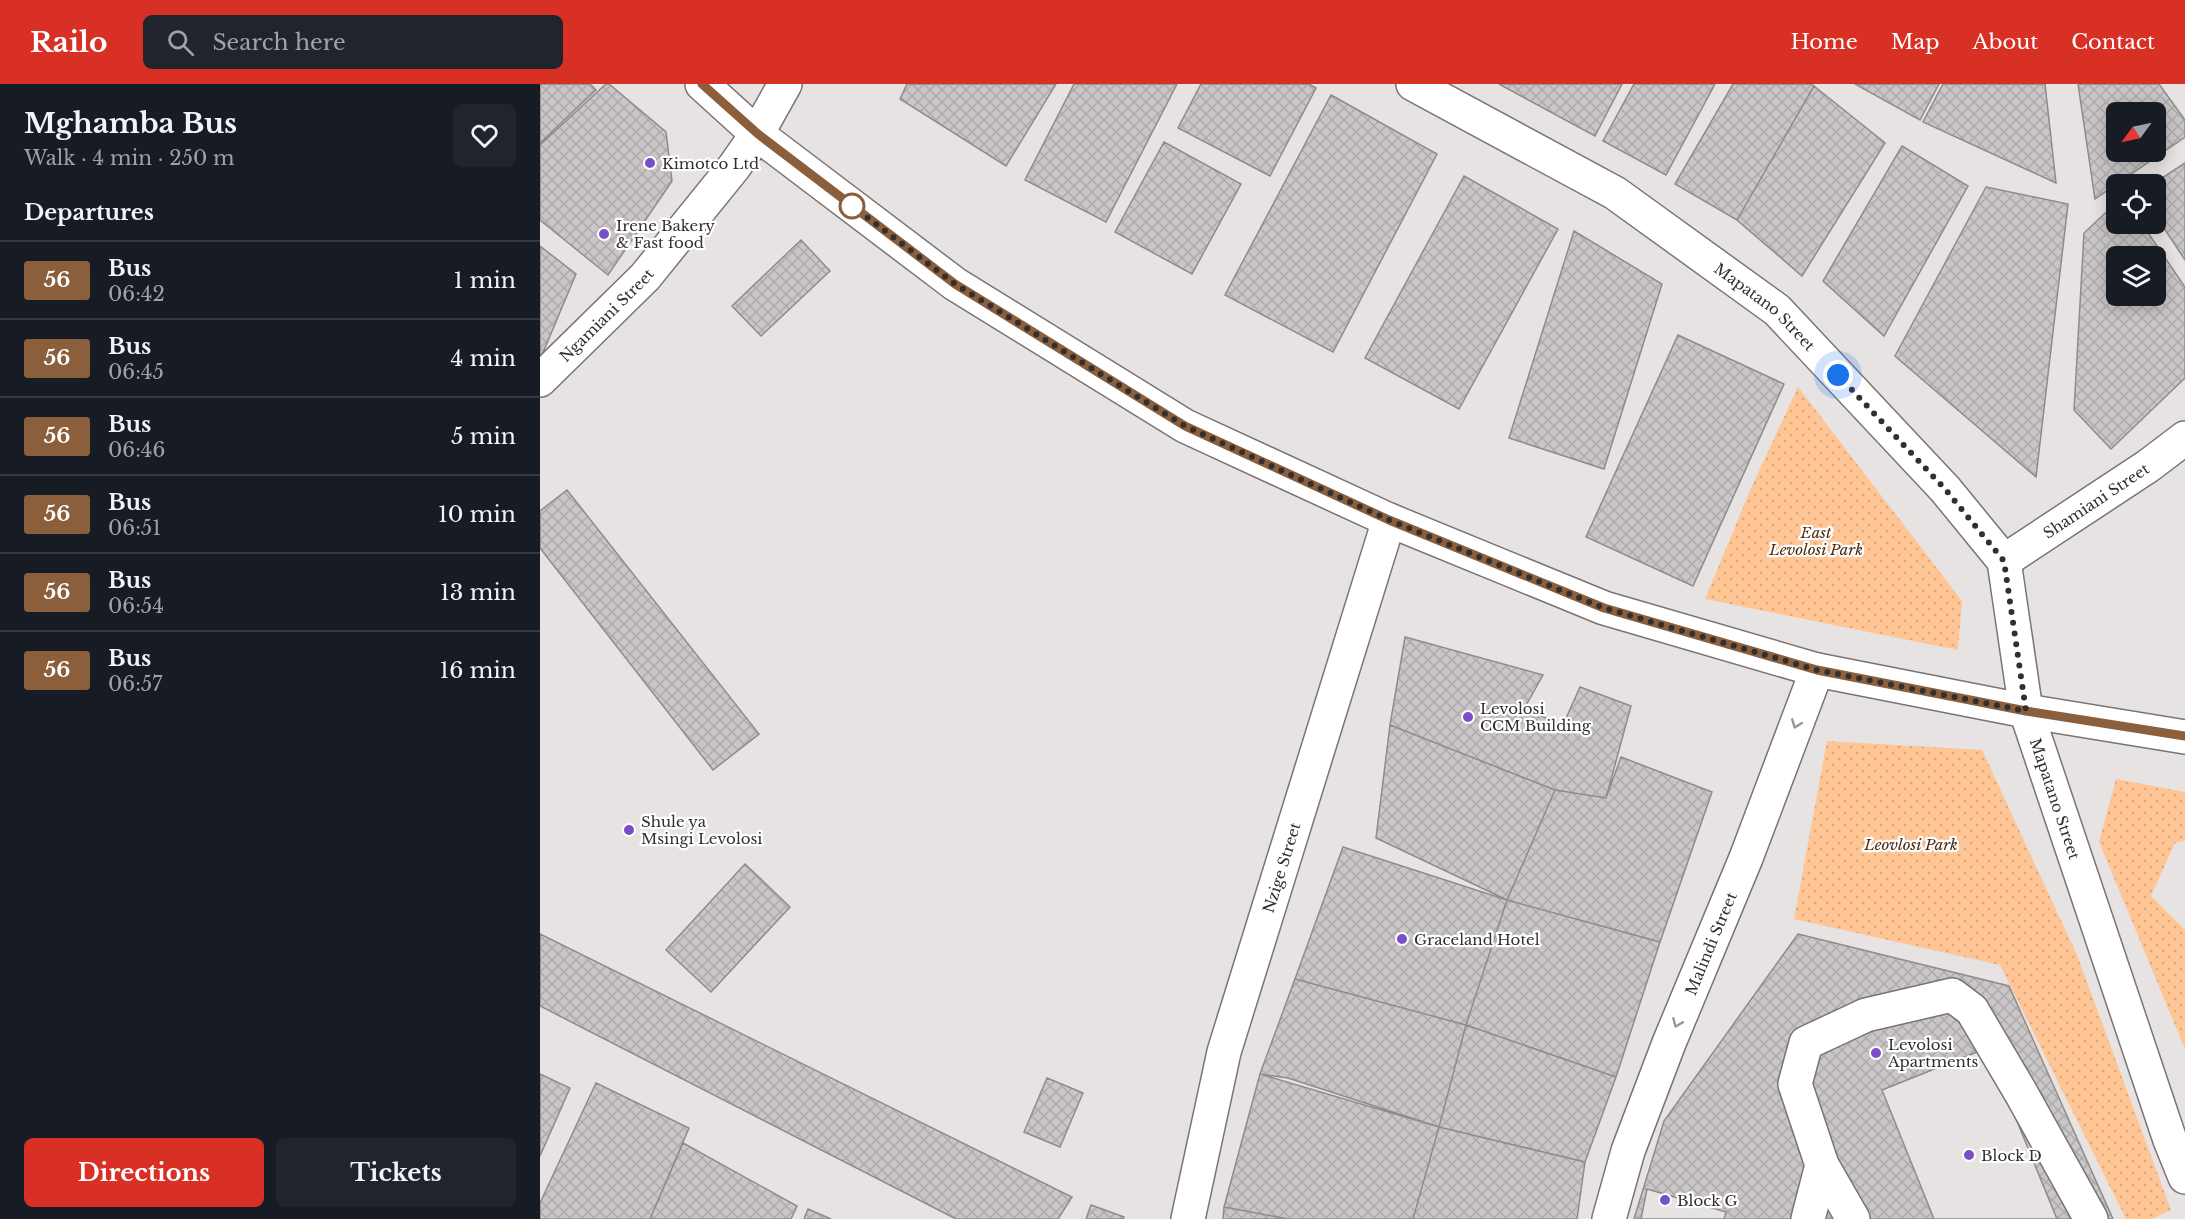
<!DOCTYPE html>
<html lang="en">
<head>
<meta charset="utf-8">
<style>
	:root { --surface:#171b24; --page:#20242c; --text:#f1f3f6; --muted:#9ea1a6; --line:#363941; --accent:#d93025 }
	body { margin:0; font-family:"Libre Baskerville",serif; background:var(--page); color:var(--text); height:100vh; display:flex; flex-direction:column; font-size:22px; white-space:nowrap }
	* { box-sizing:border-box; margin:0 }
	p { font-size:20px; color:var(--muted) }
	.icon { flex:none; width:33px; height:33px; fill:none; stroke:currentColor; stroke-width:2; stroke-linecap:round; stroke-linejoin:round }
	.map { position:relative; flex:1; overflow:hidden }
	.drawer { display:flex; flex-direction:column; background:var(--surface); width:540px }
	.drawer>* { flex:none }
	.badge { padding:0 12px; border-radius:4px; font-size:21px; line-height:39px }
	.needle { width:39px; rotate:237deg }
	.tools { position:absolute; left:1566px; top:18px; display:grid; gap:12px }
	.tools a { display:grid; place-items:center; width:60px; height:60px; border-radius:9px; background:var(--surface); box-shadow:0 3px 15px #0003; font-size:30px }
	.you { position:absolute; width:30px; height:30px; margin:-15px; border:4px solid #fff; border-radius:50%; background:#1a73e8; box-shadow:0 0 0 9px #1a73e833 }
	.map>.badge { position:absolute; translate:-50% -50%; box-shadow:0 0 0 3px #fff }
	h2 { padding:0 24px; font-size:22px; line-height:54px }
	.round { display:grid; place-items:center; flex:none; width:63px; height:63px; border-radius:9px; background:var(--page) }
	.summary { display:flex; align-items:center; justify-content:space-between; height:102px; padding:0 24px }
	h1 { font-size:28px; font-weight:700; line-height:45px }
	.action { display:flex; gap:12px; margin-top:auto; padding:12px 24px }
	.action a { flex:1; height:69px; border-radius:9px; background:var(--accent); color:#fff; font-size:24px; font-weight:700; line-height:69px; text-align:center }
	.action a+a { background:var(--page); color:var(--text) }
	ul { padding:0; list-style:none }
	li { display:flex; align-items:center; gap:18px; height:78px; padding:0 24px; border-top:2px solid var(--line) }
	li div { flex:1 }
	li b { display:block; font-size:22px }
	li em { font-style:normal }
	li .badge { min-width:66px; font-weight:700; text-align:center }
	header { display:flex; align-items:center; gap:36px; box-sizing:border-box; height:84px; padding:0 30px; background:var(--accent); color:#fff }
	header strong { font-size:28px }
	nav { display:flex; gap:33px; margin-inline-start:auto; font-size:21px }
	.search { width:420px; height:54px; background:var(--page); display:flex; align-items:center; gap:15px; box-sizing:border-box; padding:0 21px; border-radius:9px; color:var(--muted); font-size:22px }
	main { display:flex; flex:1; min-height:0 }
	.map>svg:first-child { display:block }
</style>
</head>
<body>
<header>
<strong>Railo</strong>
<div class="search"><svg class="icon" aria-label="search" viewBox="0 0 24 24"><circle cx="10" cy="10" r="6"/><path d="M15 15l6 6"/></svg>Search here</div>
<nav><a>Home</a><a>Map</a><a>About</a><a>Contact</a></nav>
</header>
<main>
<section class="drawer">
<div class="summary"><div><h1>Mghamba Bus</h1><p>Walk · 4 min · 250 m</p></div><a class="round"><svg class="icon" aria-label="heart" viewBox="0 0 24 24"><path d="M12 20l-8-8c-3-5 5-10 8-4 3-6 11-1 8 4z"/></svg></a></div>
<h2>Departures</h2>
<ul>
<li><span class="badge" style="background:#8b5e3c;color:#fff">56</span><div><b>Bus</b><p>06:42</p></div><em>1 min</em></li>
<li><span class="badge" style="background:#8b5e3c;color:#fff">56</span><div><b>Bus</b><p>06:45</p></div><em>4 min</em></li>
<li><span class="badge" style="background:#8b5e3c;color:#fff">56</span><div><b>Bus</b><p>06:46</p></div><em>5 min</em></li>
<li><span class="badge" style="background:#8b5e3c;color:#fff">56</span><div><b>Bus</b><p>06:51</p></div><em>10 min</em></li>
<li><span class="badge" style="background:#8b5e3c;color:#fff">56</span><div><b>Bus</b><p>06:54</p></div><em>13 min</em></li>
<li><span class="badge" style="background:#8b5e3c;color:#fff">56</span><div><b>Bus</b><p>06:57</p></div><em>16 min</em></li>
</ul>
<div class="action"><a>Directions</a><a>Tickets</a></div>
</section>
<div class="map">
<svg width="1645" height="1135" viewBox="0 0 1645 1135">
	<defs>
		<pattern id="grass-dots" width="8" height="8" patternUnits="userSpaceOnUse" patternTransform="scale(1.5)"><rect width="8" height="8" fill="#ffc594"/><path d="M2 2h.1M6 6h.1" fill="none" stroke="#dbaa80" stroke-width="1.8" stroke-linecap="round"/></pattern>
		<pattern id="building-cross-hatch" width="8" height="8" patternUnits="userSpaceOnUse" patternTransform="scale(1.5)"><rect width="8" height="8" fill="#cac6c7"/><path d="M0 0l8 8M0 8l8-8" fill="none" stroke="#aeaaab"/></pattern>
	</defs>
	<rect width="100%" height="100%" fill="#e7e3e2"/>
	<path fill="url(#grass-dots)" d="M1258,303L1422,517L1418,566L1165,515L1212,402Z
		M1287,657L1442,666L1537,871L1631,1126L1612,1135H1586L1460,881L1254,835Z
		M1576,695L1645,708V756L1635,759L1611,812L1645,846V965L1559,758Z"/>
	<path fill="url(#building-cross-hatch)" stroke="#8f8b8b" stroke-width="1.5" fill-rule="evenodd" d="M0,0H50L56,6L0,59Z
		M66,0H69L126,48L132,97L68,191L0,136V61Z
		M367,0H516L466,82L360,15Z
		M534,0H637L566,138L485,96Z
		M661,0H769L776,4L730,92L638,44Z
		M959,0H1082L1055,52Z
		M1094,0H1175L1126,91L1063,57Z
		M1193,0H1271L1274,2L1197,136L1135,100Z
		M1315,0H1399L1380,36Z
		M1403,0H1505L1516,99L1383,38Z
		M1538,0H1619L1645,36V53L1555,115ZM1576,28H1616V68H1576Z
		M1274,2L1345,59L1262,192L1197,136Z
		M791,11L897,70L793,268L685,211Z
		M624,58L701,100L652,190L575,148Z
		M1362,62L1428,102L1344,252L1283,197Z
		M1645,79V176L1616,132V100H1613Z
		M924,92L1018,145L919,325L825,274Z
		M1446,103L1528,120L1496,393L1355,272Z
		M1576,119V140H1602L1645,203V294L1571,365L1534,326L1544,149ZM1576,172H1616V212H1576Z
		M1034,147L1122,200L1064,385L969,354Z
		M261,156L290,187L221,252L192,222Z
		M0,162L36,190L2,271H0Z
		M1138,251L1244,300L1153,502L1046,453Z
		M27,406L219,650L173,686L0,464V427Z
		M865,553L1003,591L984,625L1023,641L1040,603L1091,622L1066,714L1015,706L850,641Z
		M850,641L1015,706L967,816L836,754Z
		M1081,673L1172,708L1120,858L967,816L1015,706L1066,714Z
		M803,763L967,816L926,941L755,895Z
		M205,780L250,823L171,908L126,866Z
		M967,816L1120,858L1076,993L926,941Z
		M0,850L532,1113L518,1135H416L0,922Z
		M1258,850L1469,902L1573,1135H1094L1124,1037Z
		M755,895L926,941L899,1043L748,994L720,990Z
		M926,941L1076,993L1045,1078L899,1043Z
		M1447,964L1517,1135H1394L1342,1006Z
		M0,990L30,1004L0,1072Z
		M720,990L899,1043L873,1135H748L684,1123Z
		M507,994L543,1009L520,1063L484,1048Z
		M56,999L149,1044L110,1135H0V1119Z
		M899,1043L1045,1078L1037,1135H873Z
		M143,1059L257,1122L251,1135H110Z
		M1107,1105L1186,1128L1184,1135H1101Z
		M551,1121L584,1133L583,1135H546Z
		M684,1123L748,1135H683Z
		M268,1125L291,1135H264Z"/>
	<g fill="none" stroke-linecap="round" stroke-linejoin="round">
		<defs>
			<g id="minor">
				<path d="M162,0L217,50L415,200L645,342L849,436L1064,524L1277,586L1486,627L1645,653"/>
				<path id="s1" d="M873,0L1075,109L1237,226L1405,405L1464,477L1486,627L1630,1056L1645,1093"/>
				<path id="s2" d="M0,296L105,193L194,83L217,50L245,0"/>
				<path id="s3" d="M1464,477L1608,382L1645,354"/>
				<path id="s4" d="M648,1135L684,968L849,436"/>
				<path id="s5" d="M1069,1135L1088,1067L1129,959L1206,774L1277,586"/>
				<path d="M1268,1135L1282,1081"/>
				<path d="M1313,1135L1282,1081L1255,1000L1266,959L1326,931L1412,911L1432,926L1481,1009L1551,1135"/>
			</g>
		</defs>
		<use href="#minor" stroke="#787473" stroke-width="36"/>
		<use href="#minor" stroke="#fff" stroke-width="33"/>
	</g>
	<defs><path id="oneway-chevron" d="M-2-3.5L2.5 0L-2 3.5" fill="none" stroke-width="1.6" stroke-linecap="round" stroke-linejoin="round" transform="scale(1.5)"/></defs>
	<g stroke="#989797">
		<use href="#oneway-chevron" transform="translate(1256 640) rotate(111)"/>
		<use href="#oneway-chevron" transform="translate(1137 939) rotate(113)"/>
	</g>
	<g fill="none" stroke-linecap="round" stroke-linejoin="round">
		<defs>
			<path id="line" d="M162,0L218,50L415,200L645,342L849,436L1064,524L1277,586L1486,627L1645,652"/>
		</defs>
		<use href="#line" stroke="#fff" stroke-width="14"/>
		<use href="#line" stroke="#8b5e3c" stroke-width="9"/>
		<path stroke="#312f2f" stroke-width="6" stroke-dasharray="0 10.8" d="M312,122L307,118L415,200L645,342L849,436L1064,524L1277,586L1486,627L1464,477L1405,405L1298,291"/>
	</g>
	<g fill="#794fc8" stroke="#fff" stroke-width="2">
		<circle cx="110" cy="79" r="6"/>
		<circle cx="64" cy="150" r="6"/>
		<circle cx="928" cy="633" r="6"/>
		<circle cx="89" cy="746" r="6"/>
		<circle cx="862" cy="855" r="6"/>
		<circle cx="1336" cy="969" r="6"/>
		<circle cx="1429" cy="1071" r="6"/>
		<circle cx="1125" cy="1116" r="6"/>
	</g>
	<circle fill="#fff" stroke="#8b5e3c" stroke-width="3" cx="312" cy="122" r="12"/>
	<g text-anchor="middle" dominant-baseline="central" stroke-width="4.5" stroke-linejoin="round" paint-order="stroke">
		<g font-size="15" fill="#312f2f" stroke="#fff" text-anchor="start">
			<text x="122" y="79">Kimotco Ltd</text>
			<text x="76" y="141">Irene Bakery<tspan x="76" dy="17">&amp; Fast food</tspan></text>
			<text x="940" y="624">Levolosi<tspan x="940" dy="17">CCM Building</tspan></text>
			<text x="101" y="737">Shule ya<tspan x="101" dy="17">Msingi Levolosi</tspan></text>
			<text x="874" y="855">Graceland Hotel</text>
			<text x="1348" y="960">Levolosi<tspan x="1348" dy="17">Apartments</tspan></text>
			<text x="1441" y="1071">Block D</text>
			<text x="1137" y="1116">Block G</text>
		</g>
		<g font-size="15" fill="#312f2f" stroke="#fff">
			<text stroke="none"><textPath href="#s1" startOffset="418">Mapatano Street</textPath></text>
			<text stroke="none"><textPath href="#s2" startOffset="93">Ngamiani Street</textPath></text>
			<text stroke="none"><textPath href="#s3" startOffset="110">Shamiani Street</textPath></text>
			<text stroke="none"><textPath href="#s1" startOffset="1012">Mapatano Street</textPath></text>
			<text stroke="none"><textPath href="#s4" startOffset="364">Nzige Street</textPath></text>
			<text stroke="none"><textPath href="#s5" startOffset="294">Malindi Street</textPath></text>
		</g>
		<g font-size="15" font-style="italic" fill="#492c0f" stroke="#fff">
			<text x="1276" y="448">East<tspan x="1276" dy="17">Levolosi Park</tspan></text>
			<text x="1371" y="760">Leovlosi Park</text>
		</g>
	</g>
</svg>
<div class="tools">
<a><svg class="needle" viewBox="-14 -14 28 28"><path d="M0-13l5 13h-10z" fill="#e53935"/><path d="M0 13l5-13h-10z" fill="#9ea1a6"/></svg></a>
<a><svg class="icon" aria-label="locate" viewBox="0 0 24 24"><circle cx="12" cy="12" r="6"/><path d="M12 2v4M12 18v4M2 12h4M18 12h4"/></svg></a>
<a><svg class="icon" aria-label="layers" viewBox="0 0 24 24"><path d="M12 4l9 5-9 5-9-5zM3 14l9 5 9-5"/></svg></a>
</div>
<div class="you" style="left:1298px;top:291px"></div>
</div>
</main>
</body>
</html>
